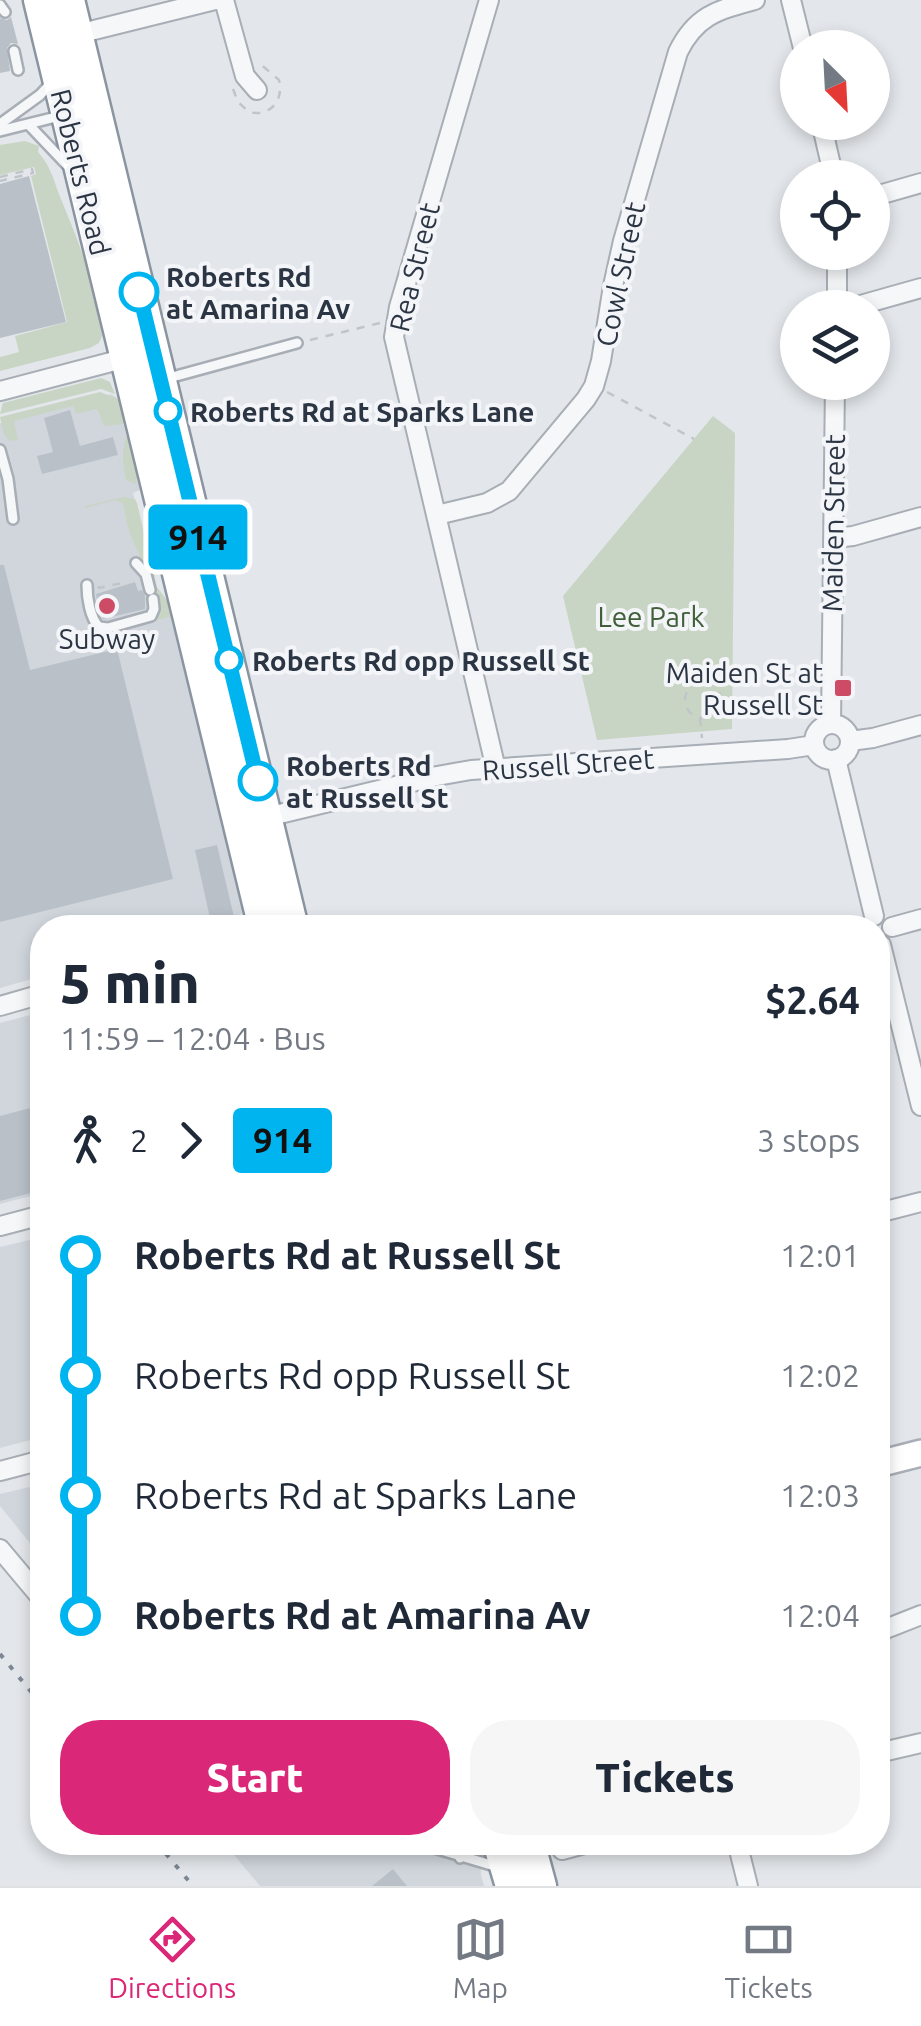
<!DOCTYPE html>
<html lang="en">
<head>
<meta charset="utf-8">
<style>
	:root { --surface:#fff; --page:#f6f6f7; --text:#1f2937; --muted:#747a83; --line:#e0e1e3; --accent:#db2777 }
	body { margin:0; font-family:Ubuntu,sans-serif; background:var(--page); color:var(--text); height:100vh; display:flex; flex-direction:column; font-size:38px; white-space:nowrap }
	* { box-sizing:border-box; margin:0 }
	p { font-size:32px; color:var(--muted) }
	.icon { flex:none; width:55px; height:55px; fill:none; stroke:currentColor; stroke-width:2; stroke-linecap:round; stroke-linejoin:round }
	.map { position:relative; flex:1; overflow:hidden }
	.details { position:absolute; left:30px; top:915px; width:860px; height:940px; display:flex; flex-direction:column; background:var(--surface); border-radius:40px; box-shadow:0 5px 15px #0003 }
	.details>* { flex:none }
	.badge { padding:0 20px; border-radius:8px; font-size:35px; line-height:65px }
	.needle { width:65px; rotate:156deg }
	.fabs { position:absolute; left:780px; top:30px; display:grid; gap:20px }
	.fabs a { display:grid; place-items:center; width:110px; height:110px; border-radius:50%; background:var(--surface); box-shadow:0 5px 15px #0003; font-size:50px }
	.map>.badge { position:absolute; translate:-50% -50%; box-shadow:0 0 0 5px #fff }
	.legs { display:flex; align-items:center; gap:15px; height:110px; padding:0 30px; font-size:32px }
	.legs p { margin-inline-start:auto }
	.overview { display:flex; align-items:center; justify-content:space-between; height:170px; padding:0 30px }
	h1 { font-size:55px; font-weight:800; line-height:75px }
	.button { display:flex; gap:20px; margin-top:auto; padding:20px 30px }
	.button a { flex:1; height:115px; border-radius:40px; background:var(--accent); color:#fff; font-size:40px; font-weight:800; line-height:115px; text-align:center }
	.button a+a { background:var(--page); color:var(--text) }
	ul { padding:0 30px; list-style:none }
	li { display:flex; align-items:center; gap:35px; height:120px; font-size:38px }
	li i { display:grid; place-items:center; width:15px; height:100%; margin:0 12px; background:currentColor }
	li i::after { content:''; width:25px; height:25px; margin:-12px; border:8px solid; border-radius:50%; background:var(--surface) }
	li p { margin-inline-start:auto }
	li:first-child i { background:linear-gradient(#0000 50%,currentColor 0) }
	li:last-child i { background:linear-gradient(currentColor 50%,#0000 0) }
	.tabs { display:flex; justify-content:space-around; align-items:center; height:140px; border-top:2px solid var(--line); background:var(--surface); font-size:28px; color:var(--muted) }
	.tabs a { display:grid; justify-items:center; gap:5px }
	.tabs .current { color:var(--accent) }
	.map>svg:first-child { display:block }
</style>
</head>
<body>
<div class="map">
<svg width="921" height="1886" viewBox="0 0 921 1886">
	<rect width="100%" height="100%" fill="#e3e7eb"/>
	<path fill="#d1d6dd" d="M111,394L117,398L140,490L133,493L158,597L167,602L243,911L236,921L213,927L42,928V976L0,988V423Z
		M42,1012V1193L0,1204V1023Z
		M42,1237V1437L0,1448V1247Z
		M42,1484V1558L0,1506V1494Z
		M224,1843H480L481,1875L484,1886H260Z"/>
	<path fill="#c9d5c4" d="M25,141L39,146L38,152C50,165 53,178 59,194C77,238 98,289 102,336L99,343L90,348L0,371V357L19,352L15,336L67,322L31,176L36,174L34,167L0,175V145Z
		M101,378L110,382L115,394L101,389L0,414L3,403Z
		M100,392L120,400L125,421L123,424L104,426L97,409L76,414L73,406L14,421L18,440L10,441L4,435L0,417Z
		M713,416L735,433L732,729L597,740L563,596Z
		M127,437L138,471L136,484L126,480C123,469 121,446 127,437Z
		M123,497L135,499L137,503L157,587L169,603L173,616L158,620C163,590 141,563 131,536C127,526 125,514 123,504L116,500L85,508V506Z"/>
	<path fill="#bac0c8" d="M11,17L18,44L11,43L7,48L10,71L0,73V18L7,20Z
		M29,176L66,322L0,338V184Z
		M70,410L80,446L113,437L118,455L42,474L37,456L53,452L44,418Z
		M0,565H4L30,670L117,649L173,879L0,922Z
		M135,582L138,591L142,590L145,596V609L103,619L98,606L96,594Z
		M217,845L234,917L211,923L195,850Z
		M42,1105V1190L0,1201V1116Z
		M393,1869L407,1886H372Z"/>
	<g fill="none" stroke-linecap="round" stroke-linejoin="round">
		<defs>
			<path id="lane" d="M0,5L5,12
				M14,51L18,70
				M0,124L40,95L52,82
				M28,124L67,165
				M0,131L60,116
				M165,379L297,343
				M0,450L8,479L13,519
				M136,563L146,574L150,590
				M87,585C87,598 90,618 99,627L108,628L151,616L154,609L153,599
				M414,1842L498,1867
				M456,1842L460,1858"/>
			<path id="street" d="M224,0L245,76L257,90
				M489,0L399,307L394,337L496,769
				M791,0L803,48
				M78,34L215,0
				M821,122L834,178
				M872,197L921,183
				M837,307L857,306L921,288
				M837,308V252
				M0,391L130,357
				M437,515L487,503L509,491L586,399L594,386L601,361L613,286L623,241L678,52C696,15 718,10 755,0
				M834,538L853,536L921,517
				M831,724L835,382
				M814 742a18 18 0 1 1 36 0a18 18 0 1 1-36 0Z
				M850,741L873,738L921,725
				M836,759L874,916
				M267,817L437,776L471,770L788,749L814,745
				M892,927L921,919
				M881,945L921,1106
				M0,1006L42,994
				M878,1213L921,1202
				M0,1226L42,1215
				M0,1471L42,1460
				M0,1549L42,1599
				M878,1632L921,1615
				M878,1753L921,1743
				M737,1842L748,1886
				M562,1850L592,1842"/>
			<path id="secondary" d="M878,1464L921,1453"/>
			<path id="highway" d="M39,0L264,928
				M69,0L293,928
				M498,1842L511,1886
				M529,1842L541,1886"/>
		</defs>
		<use href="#lane" stroke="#a8aeb5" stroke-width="14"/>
		<use href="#street" stroke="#a8aeb5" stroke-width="22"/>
		<use href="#secondary" stroke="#a8aeb5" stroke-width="30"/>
		<use href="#highway" stroke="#8b95a1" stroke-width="35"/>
		<path stroke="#c1c5ca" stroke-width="2.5" stroke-dasharray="8 8" stroke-linecap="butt" d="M233,89L238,102L249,112C270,117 284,101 279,80L258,62
			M0,177L32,169L33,173L0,181
			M310,340L380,323
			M607,392L694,439
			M98,586L99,588L122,583L123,585
			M685 700a18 18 0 1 1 36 0a18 18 0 1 1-36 0Z
			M700,718L702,738"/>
		<use href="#lane" stroke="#f6f7f9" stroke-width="9"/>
		<use href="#street" stroke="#f6f7f9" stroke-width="18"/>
		<use href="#secondary" stroke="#fff" stroke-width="25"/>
		<use href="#highway" stroke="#fff" stroke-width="30"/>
		<path stroke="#7d8794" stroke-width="4" stroke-dasharray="5 10" stroke-linecap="butt" d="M0,1654L42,1705
			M156,1842L193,1886"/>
	</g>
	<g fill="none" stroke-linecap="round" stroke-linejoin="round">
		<defs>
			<path id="line-1" d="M139,292L258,781"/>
		</defs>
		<use href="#line-1" stroke="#fff" stroke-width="22"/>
		<use href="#line-1" stroke="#00b5ef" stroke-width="15"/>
	</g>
	<g fill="#fff" stroke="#00b5ef" stroke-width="5">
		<circle cx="139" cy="292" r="18"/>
		<circle cx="168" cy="411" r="12"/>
		<circle cx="229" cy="660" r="12"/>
		<circle cx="258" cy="781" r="18"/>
	</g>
	<g fill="#cd4b65" stroke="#f3f5f8" stroke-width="4">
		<circle cx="107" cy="606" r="10"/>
		<rect x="833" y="678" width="20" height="20" rx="5"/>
	</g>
	<g text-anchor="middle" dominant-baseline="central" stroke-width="8" stroke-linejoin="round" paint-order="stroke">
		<g font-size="28" fill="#2b3543" stroke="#f3f5f8">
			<text transform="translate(81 172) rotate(76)">Roberts Road</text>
			<text transform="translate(414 267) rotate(-76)">Rea Street</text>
			<text transform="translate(620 274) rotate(-78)">Cowl Street</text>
			<text transform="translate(833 523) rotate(-89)">Maiden Street</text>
			<text transform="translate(568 764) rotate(-4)">Russell Street</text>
		</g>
		<g font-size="28" font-weight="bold" fill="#2b3543" stroke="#f3f5f8" text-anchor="start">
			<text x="166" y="276">Roberts Rd<tspan x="166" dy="32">at Amarina Av</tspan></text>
			<text x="190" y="411">Roberts Rd at Sparks Lane</text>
			<text x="252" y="660">Roberts Rd opp Russell St</text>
			<text x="286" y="765">Roberts Rd<tspan x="286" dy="32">at Russell St</tspan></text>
		</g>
		<g font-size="28" fill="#415f38" stroke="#f3f5f8">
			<text x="651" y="616">Lee Park</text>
		</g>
		<g font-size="28" fill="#2b3543" stroke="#f3f5f8">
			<text x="107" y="638">Subway</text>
			<text x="823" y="672" text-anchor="end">Maiden St at<tspan x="823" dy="32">Russell St</tspan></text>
		</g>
	</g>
</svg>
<div class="fabs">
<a><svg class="needle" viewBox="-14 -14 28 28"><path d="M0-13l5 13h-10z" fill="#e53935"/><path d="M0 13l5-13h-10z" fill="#747a83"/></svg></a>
<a><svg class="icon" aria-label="locate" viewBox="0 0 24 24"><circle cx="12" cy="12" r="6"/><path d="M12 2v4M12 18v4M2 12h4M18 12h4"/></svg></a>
<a><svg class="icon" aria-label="layers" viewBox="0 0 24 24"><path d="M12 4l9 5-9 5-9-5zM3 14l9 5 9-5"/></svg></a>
</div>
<b class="badge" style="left:198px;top:537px;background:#00b5ef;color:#111">914</b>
<section class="details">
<div class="overview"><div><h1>5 min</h1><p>11:59 – 12:04 · Bus</p></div><b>$2.64</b></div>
<div class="legs"><svg class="icon" aria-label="walk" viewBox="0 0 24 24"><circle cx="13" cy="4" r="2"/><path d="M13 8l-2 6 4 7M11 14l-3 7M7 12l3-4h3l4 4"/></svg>2<svg class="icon" aria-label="forward" viewBox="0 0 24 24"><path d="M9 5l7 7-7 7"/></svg><b class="badge" style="background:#00b5ef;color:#111">914</b><p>3 stops</p></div>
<ul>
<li><i style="color:#00b5ef"></i><b>Roberts Rd at Russell St</b><p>12:01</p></li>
<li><i style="color:#00b5ef"></i><span>Roberts Rd opp Russell St</span><p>12:02</p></li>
<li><i style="color:#00b5ef"></i><span>Roberts Rd at Sparks Lane</span><p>12:03</p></li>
<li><i style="color:#00b5ef"></i><b>Roberts Rd at Amarina Av</b><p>12:04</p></li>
</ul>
<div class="button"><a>Start</a><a>Tickets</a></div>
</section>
</div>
<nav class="tabs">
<a class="current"><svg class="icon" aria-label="directions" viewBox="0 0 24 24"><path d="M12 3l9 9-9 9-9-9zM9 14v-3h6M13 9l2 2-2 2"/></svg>Directions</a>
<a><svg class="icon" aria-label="map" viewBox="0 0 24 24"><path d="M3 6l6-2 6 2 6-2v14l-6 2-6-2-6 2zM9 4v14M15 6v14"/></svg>Map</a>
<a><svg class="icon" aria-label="tickets" viewBox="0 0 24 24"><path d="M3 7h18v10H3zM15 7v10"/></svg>Tickets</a>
</nav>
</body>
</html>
